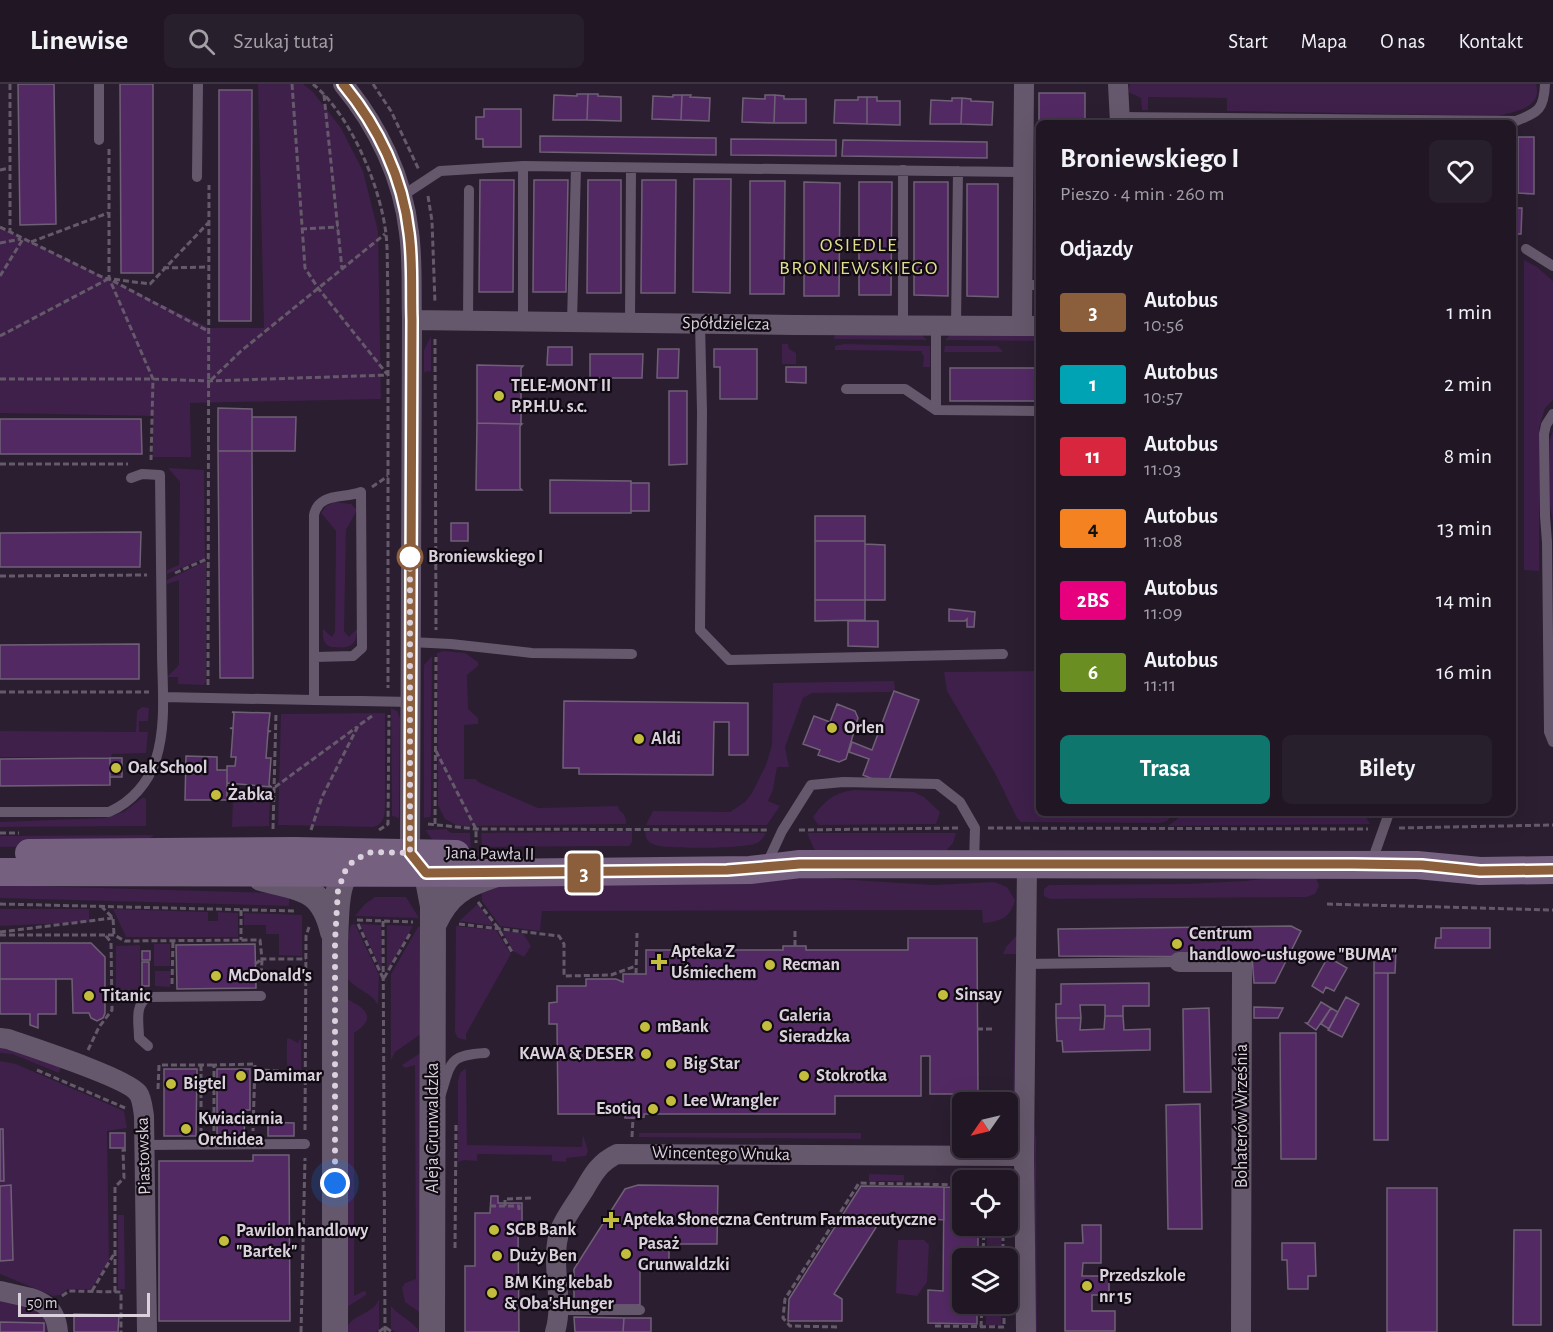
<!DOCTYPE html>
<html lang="pl">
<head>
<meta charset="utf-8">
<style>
	:root { --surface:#201624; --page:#281f2c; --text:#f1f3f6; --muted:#a29fa6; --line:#3d3541; --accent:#0f766e }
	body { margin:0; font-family:"Alegreya Sans",sans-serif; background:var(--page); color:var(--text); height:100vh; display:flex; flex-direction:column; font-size:22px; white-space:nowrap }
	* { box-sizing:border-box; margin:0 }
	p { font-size:20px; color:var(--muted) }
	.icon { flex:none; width:33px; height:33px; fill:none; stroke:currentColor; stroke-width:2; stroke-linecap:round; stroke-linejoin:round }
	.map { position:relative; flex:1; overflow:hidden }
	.panel { position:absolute; left:1036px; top:36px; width:480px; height:696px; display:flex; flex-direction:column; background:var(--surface); border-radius:9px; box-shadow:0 6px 24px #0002,0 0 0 2px var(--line) }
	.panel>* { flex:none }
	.badge { padding:0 12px; border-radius:4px; font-size:21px; line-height:39px }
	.needle { width:39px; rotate:236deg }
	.controls { position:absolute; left:952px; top:1008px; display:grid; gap:12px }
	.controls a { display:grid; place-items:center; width:66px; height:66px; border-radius:9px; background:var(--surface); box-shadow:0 6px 24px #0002,0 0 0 2px var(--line); font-size:30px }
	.scale { position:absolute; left:18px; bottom:15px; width:132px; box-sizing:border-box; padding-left:6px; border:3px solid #dad1dd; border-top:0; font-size:16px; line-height:21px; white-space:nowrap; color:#dad1dd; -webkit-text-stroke:4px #100a12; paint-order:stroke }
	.you { position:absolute; width:30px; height:30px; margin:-15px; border:4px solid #fff; border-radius:50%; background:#1a73e8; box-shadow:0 0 0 9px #1a73e833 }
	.map>.badge { position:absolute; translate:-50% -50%; box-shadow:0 0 0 3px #fff }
	h2 { padding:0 24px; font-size:22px; line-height:54px }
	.round { display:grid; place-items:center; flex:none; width:63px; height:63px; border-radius:9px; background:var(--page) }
	.overview { display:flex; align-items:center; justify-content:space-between; height:102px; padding:0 24px }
	h1 { font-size:28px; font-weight:700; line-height:45px }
	.action { display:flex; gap:12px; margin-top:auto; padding:12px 24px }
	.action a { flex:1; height:69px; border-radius:9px; background:var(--accent); color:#fff; font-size:24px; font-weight:700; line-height:69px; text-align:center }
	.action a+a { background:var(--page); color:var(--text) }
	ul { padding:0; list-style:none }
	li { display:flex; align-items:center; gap:18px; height:72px; padding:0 24px }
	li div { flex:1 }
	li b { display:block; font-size:22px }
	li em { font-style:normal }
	li .badge { min-width:66px; font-weight:700; text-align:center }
	header { display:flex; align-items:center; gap:36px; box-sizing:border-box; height:84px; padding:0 30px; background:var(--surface); border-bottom:2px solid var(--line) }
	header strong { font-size:28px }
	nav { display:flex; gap:33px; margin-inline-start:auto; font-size:21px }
	.search { width:420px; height:54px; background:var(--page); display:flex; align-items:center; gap:15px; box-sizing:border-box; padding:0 21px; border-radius:9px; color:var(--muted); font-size:22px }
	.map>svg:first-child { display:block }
</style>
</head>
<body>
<header>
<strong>Linewise</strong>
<div class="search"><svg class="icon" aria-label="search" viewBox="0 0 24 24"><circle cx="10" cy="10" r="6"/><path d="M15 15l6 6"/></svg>Szukaj tutaj</div>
<nav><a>Start</a><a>Mapa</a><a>O nas</a><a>Kontakt</a></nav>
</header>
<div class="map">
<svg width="1553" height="1248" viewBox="0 0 1553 1248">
	<rect width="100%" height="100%" fill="#2a1e30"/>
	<path fill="#3e204a" d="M258,0H303L313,8L341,44L363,87L378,147L381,315L190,319L191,373H153V332L0,329V143L210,244H264Z
		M1130,0H1536C1543,24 1514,28 1497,32L1227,27V14L1148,13V26H1142L1141,14L1128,8Z
		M1524,176L1537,183L1553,197V316L1545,324L1539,344V487L1524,486Z
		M835,249L921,250L927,256L834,255Z
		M951,250H1039V257L945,256Z
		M431,252V287L424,288V266Z
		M782,260H788L789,265L796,269V280H782Z
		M845,260L930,262V283H923L924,273L921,267L835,266V262Z
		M945,262H997L1002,266V268H944Z
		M1553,347V438L1550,422V356Z
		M168,384L204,386L205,474L167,490V486L179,481L180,398Z
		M335,418L351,420L357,426L346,446L344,547L349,553L357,545C357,561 350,565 335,563C331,563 329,563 326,560C322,556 323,550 323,545L332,553L335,548L336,447L321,429L326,422Z
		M206,477V598L204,601L178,600V593H167L179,581V496L167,500V496Z
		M443,567L465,569L478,578V582L467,591L468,625L478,634V640L464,641V695H476L478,698L538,724L618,722L619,726C625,730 626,733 626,740L458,742L445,735L438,721L437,569Z
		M432,572L431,728L430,733L424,734V581Z
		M1039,587L1040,729H1174L1167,737L1161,739L1021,738L1017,734L995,689L947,607L944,588Z
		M894,597L895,605L890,608L812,609L803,614L785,663L789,683H777L773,706L768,717L780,722L767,741H646L653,727L730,728L745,718L752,709L766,681L772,661L773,599Z
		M142,623L149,624L148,637H139V648H148L146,669L112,670L111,673H0V647L136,648L137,627Z
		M391,624L397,627L400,634L399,734L392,732Z
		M385,629V722C385,731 384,741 373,743L278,741L281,630Z
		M855,706L914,708L924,713L940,728L936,740L818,741L813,733C825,716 835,708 855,706Z
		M270,712L269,742L232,743L233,713Z
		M143,713L146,715V742L0,743V738L105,734L124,728Z
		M1185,729H1195L1206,732L1358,730L1366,733L1370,740L1168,742Z
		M446,745L451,749H470L471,763C450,763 436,766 426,746Z
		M632,747V758L629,762L482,763L481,749Z
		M645,747L766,749C763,753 762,757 757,759C745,765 668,765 655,761C648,759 645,754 645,747Z
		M807,749H956L953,759L946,767L821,769L814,765Z
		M154,751L144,760L0,763V752Z
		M1310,789L1316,794L1319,802L1315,810L1307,813L1050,815L1044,812V805L1049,801L1185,800L1245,797Z
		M695,792L822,794L933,801L994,798L1007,803L1015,816C1011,834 999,838 983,839L982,826L542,827L540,847L500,842L482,817V803Z
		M0,801L277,809L289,810V822L0,814Z
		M375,813H406L419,834L355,832L365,820Z
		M478,820L494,842L459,837Z
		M0,825H89V838L0,842Z
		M113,825L208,828V837H218V828L238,829V853H126Z
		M244,829L302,831V872L279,871V850H266V841H244Z
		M355,840L379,891L378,921C372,908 354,906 345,891C345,874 346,858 351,841Z
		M360,840L381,841L382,888Z
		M387,841L413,842L387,888Z
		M456,842L496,846L511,870L466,950V956L458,954L455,948Z
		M418,843H422L421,950L395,968L391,976V890Z
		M502,847L523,849L531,862L524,873L513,867Z
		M1018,850L1016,1061H1014L1015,1023H1008V1020H1013L1016,870H1003L1006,863Z
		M154,860H170V882H154Z
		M140,861V907L129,906L116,911V862Z
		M155,887H170V903L155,902Z
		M347,915C367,925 377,934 354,949V1212L364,1207L366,1208V1211L347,1223Z
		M289,954L298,959L301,954V998C283,993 287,971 287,955Z
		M0,960L61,982L59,989L12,970L0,969Z
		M422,968V1230L405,1218L402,1204L405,1199L416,1195L415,981L405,984L402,981Z
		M0,977L16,980L124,1027L127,1044L107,1047L109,1177L91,1205H68L60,1211L53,1212L0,1190V1177L13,1176L10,1101L0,1102V1097H4L3,1045H0Z
		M466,984L467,1061L582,1063L583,1051L588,1067L586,1072L566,1074V1078L552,1077V1071L477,1070V1077L464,1076L458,1078V997L460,989Z
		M1034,1041L1036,1056L1037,1248H1035Z
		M639,1049H861V1055L639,1053Z
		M869,1090L904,1091V1097H869Z
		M118,1131H124L125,1205H118Z
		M987,1142H1001V1170H987Z
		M898,1156H924L929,1161L927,1198L917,1212L896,1209Z
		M0,1213L41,1224L47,1239L48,1248H44V1239L0,1238Z
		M379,1215V1246L375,1248H345C349,1230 374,1231 379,1215Z
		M986,1220H1001V1241H986Z
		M391,1222C399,1232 413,1237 420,1248H395L391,1245Z"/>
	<path fill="#532964" stroke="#6f6175" stroke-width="1.5" d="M18,0H54L56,140L20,141Z
		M120,0H153V189H121Z
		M219,6H252L251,237H219Z
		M1039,9H1085V39H1040L1039,49Z
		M577,10H588L587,36H553L554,11L577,12Z
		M588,10H598V12L621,13V37L587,36Z
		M673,11H682L681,36L652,35L653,12L673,13Z
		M682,11H691L690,13L710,14L709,37L681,36Z
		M765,11H775L774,39L742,38L743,14L765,15Z
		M775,11L784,12V15H806V39H774Z
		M858,13H867V40L834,39L835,16H858Z
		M867,13H877V17H900V41L867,40Z
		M952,14H962L961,40H930L931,16L952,17Z
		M962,14L971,15V17L993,18L992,41L961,40Z
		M484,25H521V63H483V55H476V33H484Z
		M540,52L716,54V71L540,68Z
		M1514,53H1518V109H1514Z
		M1518,53H1534V110L1518,109Z
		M731,55L836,56V72L731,71Z
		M843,56L987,58V74L842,72Z
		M694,95H731L730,209L693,208Z
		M480,96H514L513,208H479Z
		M534,96H568L566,208H533Z
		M588,96H621V209H587Z
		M642,96H676L675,209H641Z
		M750,97H785L784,210H750Z
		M804,98L840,99L839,212H804Z
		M859,98H892L891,211H859Z
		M914,98H948V212L914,211Z
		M967,100H998V213L967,212Z
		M1514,124H1522L1521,150H1514Z
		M548,263H572V281H547Z
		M658,265H679L678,294H657Z
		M714,265H757V315H720V283H714Z
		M590,270H643L642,294H590Z
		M477,281L523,282L521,284V340L477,339Z
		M786,283H806V299L786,298Z
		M950,284H1040V317H950Z
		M669,307H687V380L669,381Z
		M218,324L252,325V367H218Z
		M252,333H296L295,367H252Z
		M0,335H141L142,370H0Z
		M477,339L522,340L520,342V404L522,406H476Z
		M218,367H252L253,594H220Z
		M550,396L631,397V429H550Z
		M631,399H649V427H631Z
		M815,432H865V457H815Z
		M451,439H468V457H451Z
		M141,448L140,483H0V449Z
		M815,457H865V516H815Z
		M865,460L885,461V516H865Z
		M815,516H865V536L815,537Z
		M949,525L975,528L974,543H967V535L965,537H949Z
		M848,537H878V563L848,562Z
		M139,560V595H0V561Z
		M894,607L919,616L887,701L863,691L869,675L849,668L852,658L872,666Z
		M564,617L748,619V671H729V638H714L713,691L579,690V684H563Z
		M837,620L855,627L858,634L846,675L839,678L818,671L820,666L803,660L814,632L830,638Z
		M232,628L270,629L268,647H271L268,648L266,674H271L269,701L272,703L227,699V682H235L236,673H231L233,645L230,644H233L234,629Z
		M186,672L217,673V686H227V716H185Z
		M110,674V701L0,702V675Z
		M110,674H122V693H110Z
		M1291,842L1301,847L1275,899H1254L1252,873L1059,872L1058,845Z
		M1441,844H1490V864H1435L1436,854H1441Z
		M908,854H977L978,1010H930V972H921V1012H835V1030H644V1033L633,1034H625V1030H558L557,940H549V919L557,918V902H586V895H616L623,898V890H646V866H783V862H806V866H908Z
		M0,859H91L105,873V929L103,934L97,937L91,934L89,929H73L72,895H0Z
		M255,860L256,904L177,905L176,861Z
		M1374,866L1396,867L1395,889H1374Z
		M142,867H150V876H142Z
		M1328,873L1347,884L1334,907L1326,903L1323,909L1312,902Z
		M142,878H149V902H142Z
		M1374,889H1388V1056H1374Z
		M0,895H56V930H38V944L30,941V930H0Z
		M1149,899V922H1123V932H1105V921H1080L1081,934H1056V920H1061V900Z
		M1346,913L1359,920L1342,953L1328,946Z
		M1321,918L1331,924L1316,946L1306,939H1308Z
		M1254,923L1283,924L1278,934H1254Z
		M1209,924L1211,1008H1184L1183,925Z
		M1331,924L1338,928L1329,945L1321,940Z
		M1105,932H1123L1124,946L1150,945V966L1063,968L1062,957H1057L1056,934H1081L1080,946L1104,945Z
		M1280,949H1316V1075H1281Z
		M164,985H197L196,1052H164Z
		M217,985H250V1026H245L244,1052H217Z
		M1200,1020L1202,1145H1168L1166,1021Z
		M268,1038L294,1039V1052H268Z
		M0,1045H3L4,1097H0Z
		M110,1049H125V1064H110Z
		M253,1071H289L290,1237H159V1077H253Z
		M11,1101L13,1176L0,1177V1102Z
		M638,1101L718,1102L717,1160H669V1180L640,1179V1221H574V1185L625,1105Z
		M861,1102L944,1103V1136L932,1135V1138L880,1137L834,1210L842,1215V1237H788L789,1215Z
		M944,1103L963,1104V1142H978V1174H963V1220H977V1240L928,1239V1206L943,1207Z
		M1387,1104H1437V1248H1387Z
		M491,1112H498V1119H522V1146H518L519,1248H465V1182H475V1129H490Z
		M1082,1141H1101V1179H1083L1082,1192H1109V1211H1092V1227H1115V1247H1065V1159H1083Z
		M1514,1146H1541V1241H1513Z
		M1282,1159H1315L1316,1192H1308V1205H1288L1287,1176H1282Z
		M74,1230L119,1231L118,1248H74Z
		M574,1233L624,1234L623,1248H575Z
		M624,1234H651V1248H623Z
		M0,1238L44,1239V1248H0Z"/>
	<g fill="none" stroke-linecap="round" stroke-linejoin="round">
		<path stroke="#655a6a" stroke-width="3" stroke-dasharray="6 3" stroke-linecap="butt" d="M10,0V148
			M292,0L305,184L318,204L387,290
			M313,0C351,32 380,101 386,150C388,169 387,190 388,210V604
			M373,0L391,27L419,86
			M324,11L342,185
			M109,65V194L153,295L151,376
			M0,86L10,84
			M428,112L432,137L435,219
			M0,143L104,194L150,200L209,138
			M301,145L338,143
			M31,158L108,129
			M0,159L21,155
			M163,184L209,183
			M0,192L23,155
			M113,197L208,247
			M0,252L108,195
			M435,255L436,546
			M0,295H153L209,297L388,291
			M211,296L241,267L385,150
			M0,380H128
			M372,403L388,392
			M175,489L209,474
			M0,492L147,491
			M208,601L209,101
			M0,608H149
			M436,667L476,745V759
			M275,703L357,643
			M428,740L476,745L768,746
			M435,740L436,573
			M988,744L1368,745
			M1399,744L1553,741
			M273,745L276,629
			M311,746L322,713L358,642L372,632
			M379,746L388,740L389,631
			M799,746L960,744
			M0,749H19
			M478,818L498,844L512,868
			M0,820L295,827
			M1327,820L1553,826
			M101,822L113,834L114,851
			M241,826V856
			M357,836L413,838
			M383,837L385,1248
			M358,840L383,894
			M459,840L559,852L564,860V892L611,891L636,882
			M795,847V862
			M0,848L113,834
			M0,851H114L125,857L260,856L262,875H306
			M255,880L262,875L261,897
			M636,890L637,849
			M384,894L411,848
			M172,900L173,857
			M977,945H992
			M88,966L99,943L112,926L111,858L105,851
			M201,981V1047
			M37,986L125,1024
			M255,986L282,987
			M158,1005L159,981H214
			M305,1046L306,852L309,843
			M214,1047V981L255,980L253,1047
			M632,1053L633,1034
			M490,1122H519V1126
			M505,1122V1115L531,1114
			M1003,1142V1174
			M455,1164L456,1039
			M983,1174L984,1142
			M92,1207L114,1170
			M115,1208V1103L124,1094L123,1066H126
			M62,1212L69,1207L121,1208V1248
			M935,1242L1004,1243V1220
			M837,1243L790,1242L783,1234L785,1215L859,1099L963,1101
			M981,1243L982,1220
			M301,1248L305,1074
			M379,1248L385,1243L392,1248"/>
		<path stroke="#66586c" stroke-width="10" d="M1120,33L1516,37C1539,28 1544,25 1545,0
			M99,56V0
			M197,93L198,0
			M402,112L440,87L523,82L1022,88
			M1526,165L1553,182
			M1021,201H1040
			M468,237L469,106
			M523,237V82
			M572,238L576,83
			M630,238L631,84
			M700,239L702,328L700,546L729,576L1003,570
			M903,241V86
			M956,241L958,87
			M846,305H905L936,326L1038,327
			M936,326V241
			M1553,330L1546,341L1544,350L1545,432L1547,458L1549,648L1553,658
			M410,558L451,560L532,569L632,570
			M163,613L410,618
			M314,616V431C319,408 343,415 361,408L362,564L353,572L315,573
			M0,728H109C132,718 149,698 156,675C167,640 162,601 162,565C161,507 161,449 160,391L142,390L131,394
			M769,775L782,747L811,701L843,698L937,700L960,718L975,744L974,780
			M1371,780L1389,729
			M1025,880L1179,878
			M148,962L139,954C139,939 134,921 148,913L261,912
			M441,1010C451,978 449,971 485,969
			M145,1061L305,1060
			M558,1226H640"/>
		<path stroke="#66586c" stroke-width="20" d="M343,0C378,42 403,94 409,149C413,177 411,207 412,236L410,769
			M1118,0L1120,39
			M412,236L794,241L1040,242
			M1022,241L1024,0
			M1179,878H1242L1241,1248
			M0,954L8,955C31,963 127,994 138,1009C142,1014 143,1025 144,1032L147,1248
			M0,1207C28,1214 55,1213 58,1248
			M555,1248C565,1216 549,1179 560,1146C565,1133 576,1119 584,1106C593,1090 600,1078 617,1070L1024,1072
			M1026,1248L1024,1072L1027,780"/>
		<path stroke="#66586c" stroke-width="26" d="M414,774L428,796L433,822L432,1248
			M261,794C301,805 322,802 333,848
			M434,839C448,809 463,801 494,791
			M335,1248V857C337,829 333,794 357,775"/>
		<path stroke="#75607f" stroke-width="28" d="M29,769L295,767L456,770
			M0,788L497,789L750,786L800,780L1417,781L1480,787L1553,786"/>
	</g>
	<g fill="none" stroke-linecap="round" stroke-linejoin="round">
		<defs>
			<path id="line" d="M343,0C378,42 403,94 409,149C413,177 411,207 412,236L410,769L426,789L727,786L800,780H1353L1422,781L1480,787L1553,786"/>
		</defs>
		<use href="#line" stroke="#fff" stroke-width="14"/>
		<use href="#line" stroke="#8b5e3c" stroke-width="9"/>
		<path stroke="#dad1dd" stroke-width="6" stroke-dasharray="0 10.8" d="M335,1099V857L338,806L346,785L350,780L365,770L372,768L410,769V473"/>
	</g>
	<g fill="#c4bc3d" stroke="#100a12" stroke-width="2">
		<circle cx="499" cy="312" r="6"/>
		<circle cx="832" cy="644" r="6"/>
		<circle cx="639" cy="655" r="6"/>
		<circle cx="116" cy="684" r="6"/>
		<circle cx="216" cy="711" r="6"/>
		<circle cx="1177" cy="860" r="6"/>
		<path d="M656 869h6v6h6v6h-6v6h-6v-6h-6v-6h6z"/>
		<circle cx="770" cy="881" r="6"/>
		<circle cx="216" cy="892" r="6"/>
		<circle cx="943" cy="911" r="6"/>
		<circle cx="89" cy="912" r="6"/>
		<circle cx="767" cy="942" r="6"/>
		<circle cx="645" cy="943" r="6"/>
		<circle cx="646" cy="970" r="6"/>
		<circle cx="671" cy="980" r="6"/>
		<circle cx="241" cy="992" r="6"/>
		<circle cx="804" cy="992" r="6"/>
		<circle cx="171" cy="1000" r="6"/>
		<circle cx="671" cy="1017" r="6"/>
		<circle cx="653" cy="1025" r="6"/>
		<circle cx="186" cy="1045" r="6"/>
		<path d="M608 1127h6v6h6v6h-6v6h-6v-6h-6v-6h6z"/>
		<circle cx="494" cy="1146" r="6"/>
		<circle cx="224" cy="1157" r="6"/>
		<circle cx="626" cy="1170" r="6"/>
		<circle cx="497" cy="1172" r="6"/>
		<circle cx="1087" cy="1202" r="6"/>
		<circle cx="492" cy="1209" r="6"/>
	</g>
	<circle fill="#fff" stroke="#8b5e3c" stroke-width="3" cx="410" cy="473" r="12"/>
	<g text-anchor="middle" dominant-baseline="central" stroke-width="4.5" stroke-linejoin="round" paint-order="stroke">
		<g font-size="18" fill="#dad1dd" stroke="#100a12">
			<text transform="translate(726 240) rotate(1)">Spółdzielcza</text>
			<text transform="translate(490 770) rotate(1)">Jana Pawła II</text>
			<text transform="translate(1242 1032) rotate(-90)">Bohaterów Września</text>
			<text transform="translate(433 1044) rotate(-90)">Aleja Grunwaldzka</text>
			<text transform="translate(721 1070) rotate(1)">Wincentego Wnuka</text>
			<text transform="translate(144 1072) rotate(-92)">Piastowska</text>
		</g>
		<g font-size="18" font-weight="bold" fill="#dad1dd" stroke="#100a12" text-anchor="start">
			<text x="511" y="302">TELE-MONT II<tspan x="511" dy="21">P.P.H.U. s.c.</tspan></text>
			<text x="844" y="644">Orlen</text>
			<text x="651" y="655">Aldi</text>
			<text x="128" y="684">Oak School</text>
			<text x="228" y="711">Żabka</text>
			<text x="1189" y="850">Centrum<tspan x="1189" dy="21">handlowo-usługowe "BUMA"</tspan></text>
			<text x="671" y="868">Apteka Z<tspan x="671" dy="21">Uśmiechem</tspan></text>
			<text x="782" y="881">Recman</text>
			<text x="228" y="892">McDonald's</text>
			<text x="955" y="911">Sinsay</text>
			<text x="101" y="912">Titanic</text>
			<text x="779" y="932">Galeria<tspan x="779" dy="21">Sieradzka</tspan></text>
			<text x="657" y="943">mBank</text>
			<text x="634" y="970" text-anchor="end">KAWA &amp; DESER</text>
			<text x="683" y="980">Big Star</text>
			<text x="253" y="992">Damimar</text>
			<text x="816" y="992">Stokrotka</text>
			<text x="183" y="1000">Bigtel</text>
			<text x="683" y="1017">Lee Wrangler</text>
			<text x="641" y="1025" text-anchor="end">Esotiq</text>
			<text x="198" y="1035">Kwiaciarnia<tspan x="198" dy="21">Orchidea</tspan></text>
			<text x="623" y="1136">Apteka Słoneczna Centrum Farmaceutyczne</text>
			<text x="506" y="1146">SGB Bank</text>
			<text x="236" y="1147">Pawilon handlowy<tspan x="236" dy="21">"Bartek"</tspan></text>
			<text x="638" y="1160">Pasaż<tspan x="638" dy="21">Grunwaldzki</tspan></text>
			<text x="509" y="1172">Duży Ben</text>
			<text x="1099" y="1192">Przedszkole<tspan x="1099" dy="21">nr 15</tspan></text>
			<text x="504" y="1199">BM King kebab<tspan x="504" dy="21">&amp; Oba'sHunger</tspan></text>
		</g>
		<g font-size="18" font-weight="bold" fill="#dad1dd" stroke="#100a12" text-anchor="start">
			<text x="428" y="473">Broniewskiego I</text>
		</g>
		<g font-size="20" letter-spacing="1.5" fill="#e1dd8f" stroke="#100a12">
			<text x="859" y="161">OSIEDLE<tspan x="859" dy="23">BRONIEWSKIEGO</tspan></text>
		</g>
	</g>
</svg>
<div class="controls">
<a><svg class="needle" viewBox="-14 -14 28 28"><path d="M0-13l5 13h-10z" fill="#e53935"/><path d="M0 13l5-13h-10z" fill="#a29fa6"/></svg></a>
<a><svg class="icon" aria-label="locate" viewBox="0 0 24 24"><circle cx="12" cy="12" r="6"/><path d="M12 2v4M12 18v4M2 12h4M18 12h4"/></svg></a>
<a><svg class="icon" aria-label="layers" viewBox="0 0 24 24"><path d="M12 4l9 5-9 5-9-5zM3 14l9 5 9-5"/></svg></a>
</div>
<div class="scale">50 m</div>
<div class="you" style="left:335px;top:1099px"></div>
<b class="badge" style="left:584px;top:789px;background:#8b5e3c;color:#fff">3</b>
<section class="panel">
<div class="overview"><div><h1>Broniewskiego I</h1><p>Pieszo · 4 min · 260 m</p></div><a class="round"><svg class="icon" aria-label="heart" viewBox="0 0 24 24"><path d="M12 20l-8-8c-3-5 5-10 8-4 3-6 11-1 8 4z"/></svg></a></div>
<h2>Odjazdy</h2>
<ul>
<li><span class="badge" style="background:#8b5e3c;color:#fff">3</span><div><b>Autobus</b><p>10:56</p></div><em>1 min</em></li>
<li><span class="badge" style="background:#00a3b4;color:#fff">1</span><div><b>Autobus</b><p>10:57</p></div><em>2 min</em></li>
<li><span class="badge" style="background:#d7263d;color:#fff">11</span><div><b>Autobus</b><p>11:03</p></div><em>8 min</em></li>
<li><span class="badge" style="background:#f58220;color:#111">4</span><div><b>Autobus</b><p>11:08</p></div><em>13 min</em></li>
<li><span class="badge" style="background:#e6007e;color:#fff">2BS</span><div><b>Autobus</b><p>11:09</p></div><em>14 min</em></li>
<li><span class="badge" style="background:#6b8e23;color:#fff">6</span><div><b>Autobus</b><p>11:11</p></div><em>16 min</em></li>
</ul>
<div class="action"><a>Trasa</a><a>Bilety</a></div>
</section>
</div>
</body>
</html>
